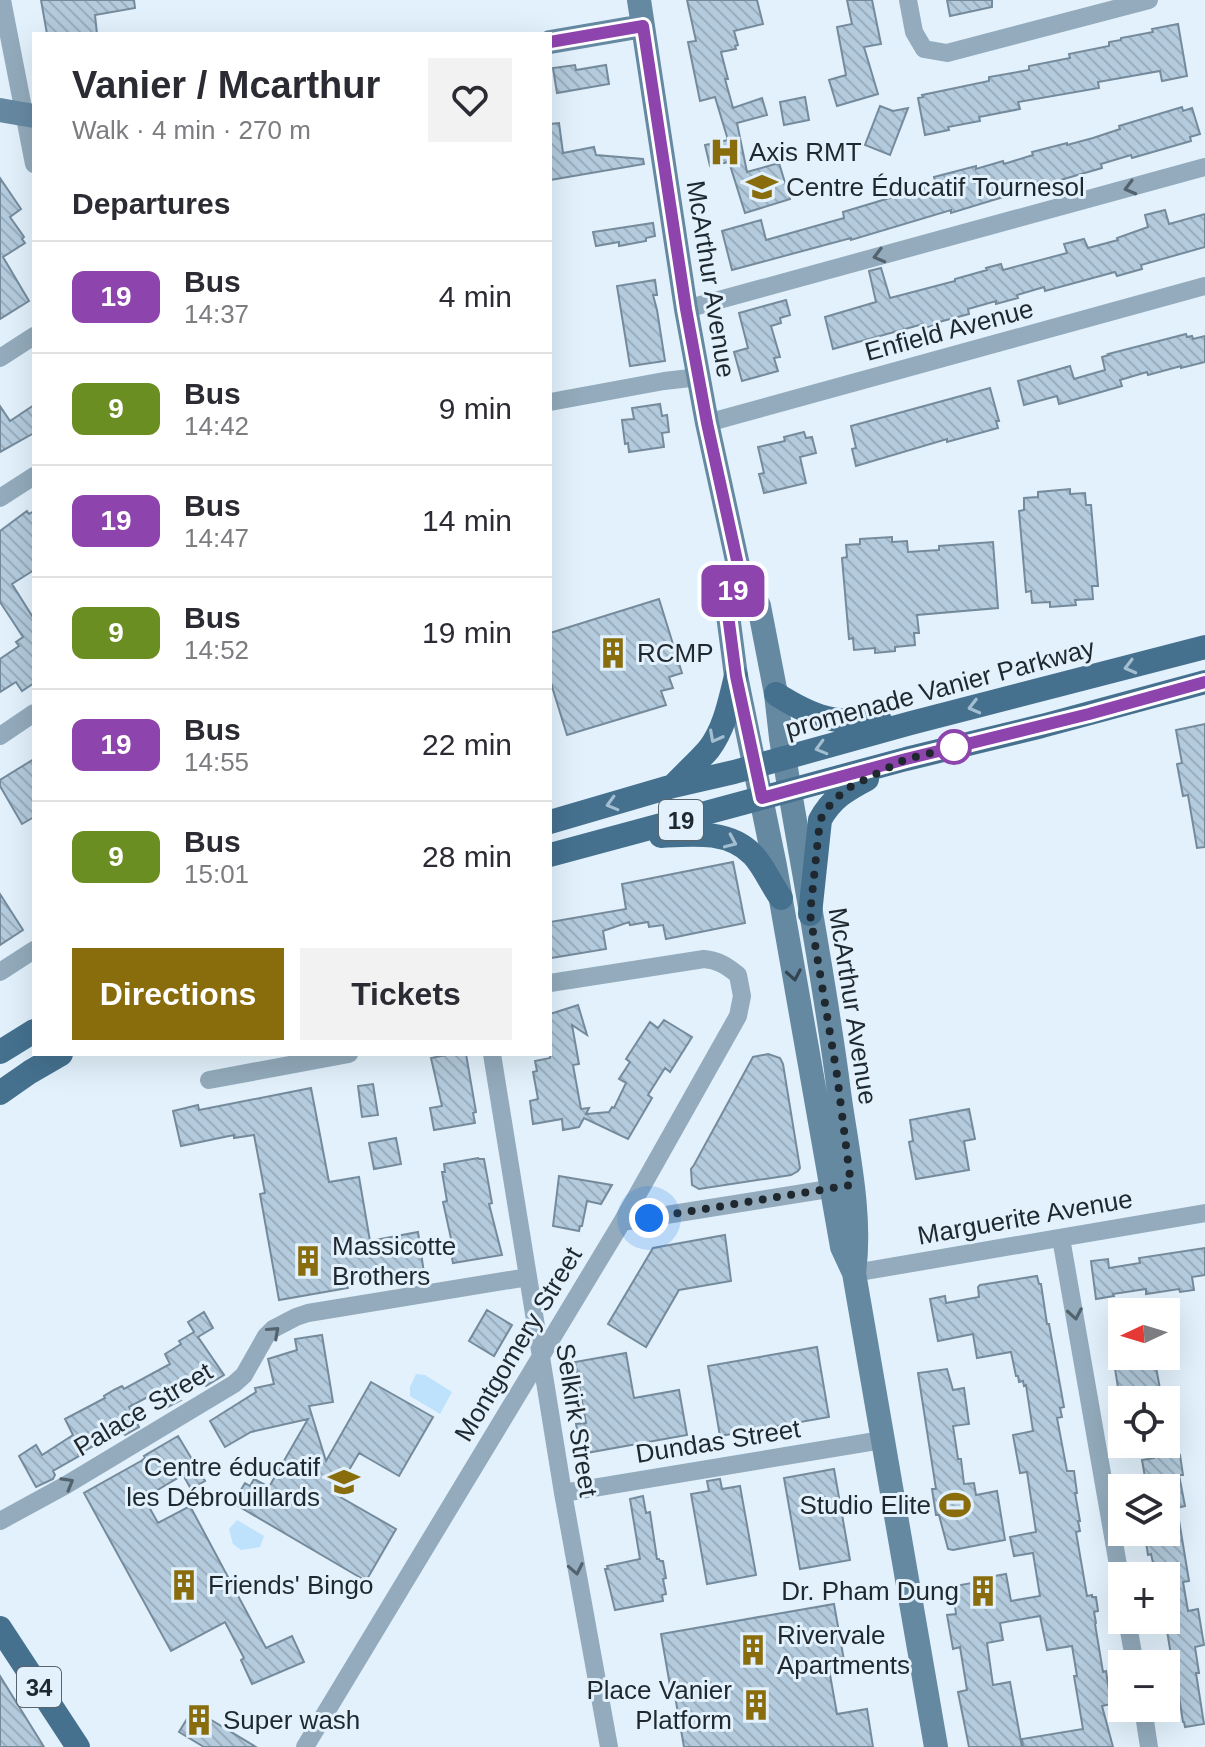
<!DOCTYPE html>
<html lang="en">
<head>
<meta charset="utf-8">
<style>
	:root { --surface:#fff; --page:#f2f2f3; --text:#2b2b33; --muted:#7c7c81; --line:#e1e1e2; --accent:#896d0c }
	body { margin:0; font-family:Helvetica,sans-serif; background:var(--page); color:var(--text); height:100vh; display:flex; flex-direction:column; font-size:30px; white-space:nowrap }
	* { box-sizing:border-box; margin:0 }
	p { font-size:26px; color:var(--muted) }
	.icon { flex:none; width:44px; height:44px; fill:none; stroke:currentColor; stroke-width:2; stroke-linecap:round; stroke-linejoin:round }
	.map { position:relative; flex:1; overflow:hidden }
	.panel { position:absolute; left:32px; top:32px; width:520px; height:1024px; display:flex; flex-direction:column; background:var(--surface); border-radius:0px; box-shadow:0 8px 32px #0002 }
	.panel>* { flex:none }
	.badge { padding:0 16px; border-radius:12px; font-size:28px; line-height:52px }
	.needle { width:52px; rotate:266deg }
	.fabs { position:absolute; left:1108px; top:1298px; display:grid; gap:16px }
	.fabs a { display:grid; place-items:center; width:72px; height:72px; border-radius:0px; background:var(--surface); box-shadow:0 8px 32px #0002; font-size:40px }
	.you { position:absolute; width:40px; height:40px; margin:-20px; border:6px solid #fff; border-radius:50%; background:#1a73e8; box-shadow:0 0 0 12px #1a73e833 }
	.map>.badge { position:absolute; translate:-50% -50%; box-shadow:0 0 0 4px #fff }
	h2 { padding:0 40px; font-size:30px; line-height:72px }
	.round { display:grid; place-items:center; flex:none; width:84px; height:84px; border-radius:0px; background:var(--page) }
	.overview { display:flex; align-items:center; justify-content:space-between; height:136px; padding:0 40px }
	h1 { font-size:38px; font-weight:600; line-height:60px }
	.button { display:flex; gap:16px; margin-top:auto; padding:16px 40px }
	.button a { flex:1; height:92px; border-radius:0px; background:var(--accent); color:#fff; font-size:32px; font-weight:600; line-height:92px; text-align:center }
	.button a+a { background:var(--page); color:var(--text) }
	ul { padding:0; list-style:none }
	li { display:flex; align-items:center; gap:24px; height:112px; padding:0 40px; border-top:2px solid var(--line) }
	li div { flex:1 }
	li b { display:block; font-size:30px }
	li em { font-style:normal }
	li .badge { min-width:88px; font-weight:700; text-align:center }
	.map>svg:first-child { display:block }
</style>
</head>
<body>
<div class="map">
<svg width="1205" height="1747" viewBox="0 0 1205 1747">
	<defs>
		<pattern id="building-back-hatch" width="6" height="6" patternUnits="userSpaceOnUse" patternTransform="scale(2)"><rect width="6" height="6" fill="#b3cbdd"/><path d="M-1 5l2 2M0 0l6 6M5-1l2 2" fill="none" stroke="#9aaebe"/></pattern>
	</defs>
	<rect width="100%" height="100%" fill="#e2f1fc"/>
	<path fill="#bee2fc" d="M416,1374L425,1375L452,1392L440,1414L410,1396V1387Z
		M237,1520L264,1536L260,1547L241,1550L233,1544L229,1529Z"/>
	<path fill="url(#building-back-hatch)" stroke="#758b9c" stroke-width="2" d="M41,0H134L135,8L95,15L97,34H47Z
		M687,0H757L763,24L734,31L738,45L735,46L736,49L721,52L728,79H725L733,108L762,98L767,115L737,123L747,172L779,163L790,199L745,213L729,162L710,166L705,145L728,140L715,97L700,101L688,42L696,41Z
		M847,0H872L881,44L864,47L878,94L837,106L829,80L846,75L837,27L852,24Z
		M947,0H992V7L950,16Z
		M1178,24L1187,76L1162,81L1160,71L1098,82L1099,88L1018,102L1020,109L979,117L980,121L948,127L949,130L925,135L918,98L923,97L922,95L989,81V77L1029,70V66L1070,58L1069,54L1109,46V42L1121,40V38L1153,32L1152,29Z
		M575,65L576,70L606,65L609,84L557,93L553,68Z
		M805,97L809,120L784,125L780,102Z
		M880,106L893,111L908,108L890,155L865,145Z
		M1182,107L1183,111L1192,108L1200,134L1190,137L1191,141L1132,158L1131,155L1101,164L1102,168L1043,185L1041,181L1012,190L1013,194L951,213V210L851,240V238L732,270L722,231L761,220L766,240L844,218L843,212L936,184L934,177L976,166V169L1003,161L1004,164L1033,155L1032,152L1067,143V145L1093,138L1120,129L1119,126Z
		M559,123L563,153L594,147L596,155L643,159L644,164L550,180V124Z
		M0,178L21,209L10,217L24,237L22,239L25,243L3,257L29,301L0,319Z
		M1165,210L1169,224L1205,214V247L1141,265L1142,269L1117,276L1115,272L1045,291L1044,287L1017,295L1018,298L996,304V301L968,309L969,314L939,322L940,324L924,328L923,324L833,349L825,317L876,302L869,271L881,268L890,298L955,281V279L987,270L986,268L1001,264L1003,270L1067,253L1064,244L1084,239L1088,248L1118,240L1117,238L1148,227L1145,215Z
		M653,223L655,236L646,238V241L619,246V242L596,246L593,232Z
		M655,280L657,295H653L657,310L665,361L630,366L617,286Z
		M786,300L790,315L780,318L781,323L771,326L780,357L774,358L778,371L742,381L734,352L748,348L739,313Z
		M1186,334L1187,337L1192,336L1193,339L1205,336V362L1181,368V366L1148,375L1147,372L1120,380L1122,386L1059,404L1057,396L1024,405L1018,381L1070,366L1074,379L1105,370L1102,357L1109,355L1108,354Z
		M990,388L999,421H996L998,428L947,442V439L856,466L852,449L856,448L851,426Z
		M660,404L662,416L667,415L669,432L662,433L664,447L629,452L628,443L625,444L622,420L634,419L632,408Z
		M34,405V433L0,452V406L10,421Z
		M804,432L806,438L812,437L816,453L800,457L806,483L764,493L759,474L764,473L758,447L785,441L784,437Z
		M1070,489V494L1085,493L1086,505H1091L1098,586H1092L1093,599L1075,600L1076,605L1050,607V602L1032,603L1031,591L1026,592L1019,511L1024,510V498L1038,497V492Z
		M27,511L29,514L34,511V570L12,584L34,619V683L22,691L16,682L0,692V659L19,646L16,642L23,637L0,602V531Z
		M892,537V542L907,541L908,552L939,550V546L993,542L998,608L917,615L919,633H914L915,645L895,647V651L875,653V648L854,650L853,638L849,639L842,558L847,557L846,545L860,544V539Z
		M659,599L682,673L669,677L673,688L661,691L666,705L567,735L550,680V633Z
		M1205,724V847L1197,848L1188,795L1183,796L1177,764L1182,763L1176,730Z
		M34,759V817L22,824L0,786V780Z
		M733,862L745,923L666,939L663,925L649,927L648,922L630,925L629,922L603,931L606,949L551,958L550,922L626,909L622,884Z
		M0,894L23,930L0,945Z
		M578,1005L587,1035L572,1025L579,1064L573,1065L581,1109L589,1108L586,1114L609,1112L612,1107L614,1108L626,1083L619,1079L630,1062L626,1059L650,1022L658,1028L664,1020L692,1037L670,1072L665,1068L648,1095L652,1098L628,1139L584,1118L579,1127L563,1130L562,1119L533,1124L530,1101L538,1099L533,1072L537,1071L535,1061L550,1058V1014Z
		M451,1054H466L476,1112L473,1113L475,1123L434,1130L430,1108L442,1106L431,1058Z
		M768,1054L780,1058L783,1064L800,1168L798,1171L791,1175L699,1189L692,1185L691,1169L694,1165L753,1057Z
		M373,1084L378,1115L362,1117L358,1086Z
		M311,1088L329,1182L359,1177L370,1241L418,1232L424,1273L378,1279L377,1275L347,1280L348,1288L279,1300L260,1194L265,1193L254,1135L234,1138V1135L181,1146L173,1111L198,1105L199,1110Z
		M969,1109L975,1139L964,1141L969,1170L916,1179L909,1142L913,1141L910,1120Z
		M396,1138L401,1164L374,1169L369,1143Z
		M478,1158L479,1159H484L492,1203L489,1204L502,1255L453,1263L450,1247V1244L452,1243L443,1202L447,1201L442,1172H445L444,1164Z
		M559,1176L612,1185L601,1204L587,1201L582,1226H580L579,1231L553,1226Z
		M725,1235L731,1281L679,1290L646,1347L608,1324L653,1248Z
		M1205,1248V1275L1192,1277L1194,1290L1180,1292L1179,1289L1146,1294V1289L1113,1294L1114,1296L1096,1299L1091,1261L1108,1259L1109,1268L1140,1263L1139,1258Z
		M1037,1276L1039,1284H1041L1047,1324H1049L1064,1407L1060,1408L1062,1417L1057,1418L1067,1471H1074L1077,1493H1075L1080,1521H1078L1080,1531L1076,1532L1087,1596L1092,1595V1597H1096L1098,1611L1094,1612L1096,1623L1095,1624L1103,1672L1106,1671L1111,1704L1102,1706L1113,1747H1023L1022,1739L1083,1729L1074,1676H1077L1072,1646L1047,1650L1040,1616L1000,1623L1003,1640L987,1643L993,1685L1010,1682L1022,1747H969L958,1692L967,1690L960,1647L953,1649L947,1615L956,1614L954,1598H957L955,1586L972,1583V1580L1006,1574L1011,1601L1040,1596L1033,1553L1014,1556L1010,1537L1036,1532L1027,1472L1020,1473L1013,1435L1033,1431L1026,1385L1024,1386L1023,1381L1019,1382L1018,1376H1016L1011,1352L977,1358L973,1334L938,1341L930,1299L945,1296L946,1303L979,1297L978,1287L980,1285Z
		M487,1310L512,1325L494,1356L469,1341Z
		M204,1312L213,1328L198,1337L224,1375L206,1386L198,1373L174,1387L181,1400L164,1409L155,1393L129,1407L139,1427L125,1435L122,1431L78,1454L79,1456L53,1471L55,1475L53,1479L36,1487L19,1456L36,1445L42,1455L73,1435L65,1419L105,1398L104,1396L114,1390L122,1386L124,1389L170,1364L165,1354L181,1344L179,1341L194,1332L188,1322Z
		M322,1335L333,1402L309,1406L326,1461L371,1382L433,1417L399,1476L359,1453L335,1494L396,1529L366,1581L233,1503L245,1483L250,1486L254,1479L269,1487L308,1419L251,1432L225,1447L210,1421L256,1392L255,1388L274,1384L268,1359L297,1350L295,1339Z
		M817,1347L829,1417L720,1436L708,1366Z
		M626,1353L634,1398L679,1390L687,1435L581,1454L576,1424L586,1423L575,1362Z
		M1113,1356H1154L1162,1400H1120Z
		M947,1369L953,1390L964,1388L969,1424L953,1426L958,1459H961L964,1484L974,1483L976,1495L997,1491L1005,1540L953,1550L948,1549L939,1515H936L932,1489H936L918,1373Z
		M178,1436L205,1481L191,1489L183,1475L144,1498L158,1523L190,1506L266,1648L292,1636L304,1662L252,1684L241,1660L244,1658L225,1622L171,1651L84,1493L141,1461L145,1458L144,1456Z
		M1151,1444H1175L1177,1456L1180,1455L1183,1475H1179L1185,1506L1177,1508L1189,1581L1183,1582L1188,1611L1198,1609L1204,1645L1195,1647L1199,1673H1196L1204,1724L1185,1727L1184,1722H1183L1176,1677L1166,1679V1656L1171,1655L1167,1631H1170L1166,1608V1576H1156L1151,1554L1148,1555L1145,1536L1151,1535L1150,1533L1166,1532V1488H1156L1155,1481L1146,1483L1142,1460L1154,1458Z
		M834,1469L850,1560L800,1569L784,1478Z
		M720,1479L722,1489L740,1486L756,1575L707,1584L691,1494L709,1491L707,1481Z
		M643,1496L646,1513L650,1512L657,1559H659L660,1561H663L666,1578L663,1579L666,1594L662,1595L663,1601L615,1610L605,1569H608L607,1566L640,1559L630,1499Z
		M834,1604L845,1666L829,1669L837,1714L867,1709L873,1747H684L675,1696L672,1697L661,1634Z
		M0,1676L44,1747H0Z
		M193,1709L256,1747H204L179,1732Z"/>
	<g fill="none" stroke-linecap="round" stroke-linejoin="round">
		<path stroke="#93abbc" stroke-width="18" d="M2,0L34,164
			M908,0L914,32L924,49L947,53L1149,0
			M686,309L1205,167
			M0,358L34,336
			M550,402L664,381L699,377
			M707,423L1205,286
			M0,498L34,476
			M0,736L34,713
			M0,972L34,950
			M492,1054L563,1493L609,1747
			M209,1080L349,1054
			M622,1222L841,1187
			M1061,1238L1122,1588
			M854,1273L1205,1213
			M563,1493L882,1440
			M0,1521L66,1485L234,1384L244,1375L266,1336L273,1329L296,1317L308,1313L528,1277
			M1127,1620L1135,1664
			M1143,1708L1149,1747
			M305,1747L622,1222L738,1016L742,996L738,975C727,966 718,960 704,959L550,983"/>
		<path stroke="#6689a2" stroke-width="24" d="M639,0L686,309L707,423L738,565L759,606L776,694L781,738C800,856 824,974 839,1092C847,1151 862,1214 854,1273
			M550,42L643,26
			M0,110L34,116
			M738,565L728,615L736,676L775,866L842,1247L854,1273L936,1747"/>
		<path stroke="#45718f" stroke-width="24" d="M776,694C817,720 832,722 881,722
			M673,786C684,774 699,761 709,749C725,728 730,700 736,676
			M550,822L673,786L734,772L911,723L1205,647
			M661,836C693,834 729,830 753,855C764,867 771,884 781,898
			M550,855L906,759L1042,726L1205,682
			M810,914L820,820C831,799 846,790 867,779
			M0,1052L34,1031
			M0,1093L30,1072L61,1054
			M0,1628L78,1747"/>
	</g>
	<defs><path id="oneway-chevron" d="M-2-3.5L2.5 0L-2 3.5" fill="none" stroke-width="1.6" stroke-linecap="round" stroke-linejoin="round" transform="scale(2)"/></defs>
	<g stroke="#53636e">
		<use href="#oneway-chevron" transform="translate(1130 188) rotate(165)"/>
		<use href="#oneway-chevron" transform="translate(879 256) rotate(165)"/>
		<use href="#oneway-chevron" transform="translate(1075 1314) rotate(80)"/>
		<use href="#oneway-chevron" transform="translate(274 1332) rotate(-42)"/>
		<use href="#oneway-chevron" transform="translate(68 1483) rotate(-30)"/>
		<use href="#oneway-chevron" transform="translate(576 1569) rotate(79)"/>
	</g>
	<g stroke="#a3bed0">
		<use href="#oneway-chevron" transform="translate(1130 667) rotate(165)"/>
		<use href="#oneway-chevron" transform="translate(974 707) rotate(166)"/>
		<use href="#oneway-chevron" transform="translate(715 737) rotate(118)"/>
		<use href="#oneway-chevron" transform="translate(821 748) rotate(164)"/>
		<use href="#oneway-chevron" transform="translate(612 804) rotate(164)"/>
		<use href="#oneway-chevron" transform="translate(731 842) rotate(24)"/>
	</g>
	<use stroke="#344552" href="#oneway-chevron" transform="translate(794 975) rotate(80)"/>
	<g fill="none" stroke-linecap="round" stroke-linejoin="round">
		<defs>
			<path id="line" d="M550,42L643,26L686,309L707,423L738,565L728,615L736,676L762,798L906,759L1089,714L1205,682"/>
		</defs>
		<use href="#line" stroke="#fff" stroke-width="18"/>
		<use href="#line" stroke="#8e44ad" stroke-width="12"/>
		<path stroke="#1f282f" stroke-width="8" stroke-dasharray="0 14.4" d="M649,1218L851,1185L837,1075L810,914L820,820L832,802L848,788L906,759L960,746L954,747"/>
	</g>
	<defs>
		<symbol id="hospital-bare" viewBox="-9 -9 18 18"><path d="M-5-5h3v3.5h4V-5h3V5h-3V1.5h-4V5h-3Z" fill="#896d0c" stroke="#e2f1fc" stroke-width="2.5" paint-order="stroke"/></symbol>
		<symbol id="school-bare" viewBox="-9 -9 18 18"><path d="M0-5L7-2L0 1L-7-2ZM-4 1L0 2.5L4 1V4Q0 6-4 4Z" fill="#896d0c" stroke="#e2f1fc" stroke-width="2.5" paint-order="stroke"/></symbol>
		<symbol id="building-bare" viewBox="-9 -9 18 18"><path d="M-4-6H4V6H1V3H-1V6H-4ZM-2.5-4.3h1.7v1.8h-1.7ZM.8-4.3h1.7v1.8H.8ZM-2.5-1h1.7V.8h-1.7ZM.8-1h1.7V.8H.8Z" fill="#896d0c" stroke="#e2f1fc" stroke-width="2.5" paint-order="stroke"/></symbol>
		<symbol id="stadium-bare" viewBox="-9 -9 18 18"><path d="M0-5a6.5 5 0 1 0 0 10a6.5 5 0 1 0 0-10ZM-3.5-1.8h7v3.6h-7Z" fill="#896d0c" stroke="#e2f1fc" stroke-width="2.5" paint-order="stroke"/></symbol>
	</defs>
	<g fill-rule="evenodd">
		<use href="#hospital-bare" x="703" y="130" width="44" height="44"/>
		<use href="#school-bare" x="740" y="165" width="44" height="44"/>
		<use href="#building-bare" x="591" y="631" width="44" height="44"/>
		<use href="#building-bare" x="286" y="1239" width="44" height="44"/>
		<use href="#school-bare" x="322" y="1460" width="44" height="44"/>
		<use href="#stadium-bare" x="933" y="1483" width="44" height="44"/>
		<use href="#building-bare" x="162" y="1563" width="44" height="44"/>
		<use href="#building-bare" x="961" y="1569" width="44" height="44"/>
		<use href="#building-bare" x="731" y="1628" width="44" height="44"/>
		<use href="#building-bare" x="734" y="1683" width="44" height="44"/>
		<use href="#building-bare" x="177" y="1698" width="44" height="44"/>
	</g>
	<circle fill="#fff" stroke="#8e44ad" stroke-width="4" cx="954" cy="747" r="16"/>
	<g text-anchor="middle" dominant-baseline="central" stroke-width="6" stroke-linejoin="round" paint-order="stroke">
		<g fill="#e2f1fc" stroke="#5a646c" stroke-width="2">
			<rect x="659" y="800" width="44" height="40" rx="6"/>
			<rect x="17" y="1667" width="44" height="40" rx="6"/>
		</g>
		<g font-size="24" font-weight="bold" fill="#1f282f">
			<text x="681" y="820">19</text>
			<text x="39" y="1687">34</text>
		</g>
		<g font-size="26" fill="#1f282f" stroke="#e2f1fc" text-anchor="start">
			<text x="749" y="152">Axis RMT</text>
			<text x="786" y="187">Centre Éducatif Tournesol</text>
			<text x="637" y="653">RCMP</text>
			<text x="332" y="1246">Massicotte<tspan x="332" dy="30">Brothers</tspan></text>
			<text x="320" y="1467" text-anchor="end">Centre éducatif<tspan x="320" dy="30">les Débrouillards</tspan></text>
			<text x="931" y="1505" text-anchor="end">Studio Elite</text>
			<text x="208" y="1585">Friends' Bingo</text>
			<text x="959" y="1591" text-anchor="end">Dr. Pham Dung</text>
			<text x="777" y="1635">Rivervale<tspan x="777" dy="30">Apartments</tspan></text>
			<text x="732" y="1690" text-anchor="end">Place Vanier<tspan x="732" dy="30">Platform</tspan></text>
			<text x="223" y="1720">Super wash</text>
		</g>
		<g font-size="26" fill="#1f282f" stroke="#e2f1fc">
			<text transform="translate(711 279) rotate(81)">McArthur Avenue</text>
			<text transform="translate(949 330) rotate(-15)">Enfield Avenue</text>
			<text transform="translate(940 688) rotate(-15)">promenade Vanier Parkway</text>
			<text transform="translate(853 1006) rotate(81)">McArthur Avenue</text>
			<text transform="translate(1025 1217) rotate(-10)">Marguerite Avenue</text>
			<text transform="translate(518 1344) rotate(-59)">Montgomery Street</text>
			<text transform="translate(143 1409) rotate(-31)">Palace Street</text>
			<text transform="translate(577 1420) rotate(81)">Selkirk Street</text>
			<text transform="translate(718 1441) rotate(-9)">Dundas Street</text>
		</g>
	</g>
</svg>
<div class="fabs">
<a><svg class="needle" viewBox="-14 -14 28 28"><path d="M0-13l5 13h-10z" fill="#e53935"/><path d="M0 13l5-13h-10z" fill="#7c7c81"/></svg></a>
<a><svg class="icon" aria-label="locate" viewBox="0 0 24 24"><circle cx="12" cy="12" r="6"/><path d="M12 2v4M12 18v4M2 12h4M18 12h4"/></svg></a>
<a><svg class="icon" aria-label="layers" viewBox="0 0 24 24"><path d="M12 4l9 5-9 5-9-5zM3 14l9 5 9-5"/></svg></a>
<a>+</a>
<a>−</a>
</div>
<div class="you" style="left:649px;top:1218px"></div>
<b class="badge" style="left:733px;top:591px;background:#8e44ad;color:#fff">19</b>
<section class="panel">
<div class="overview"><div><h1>Vanier / Mcarthur</h1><p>Walk · 4 min · 270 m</p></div><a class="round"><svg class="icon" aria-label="heart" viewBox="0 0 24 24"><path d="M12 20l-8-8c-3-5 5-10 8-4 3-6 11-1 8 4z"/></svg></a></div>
<h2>Departures</h2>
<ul>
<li><span class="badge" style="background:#8e44ad;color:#fff">19</span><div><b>Bus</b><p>14:37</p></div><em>4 min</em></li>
<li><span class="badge" style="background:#6b8e23;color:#fff">9</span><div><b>Bus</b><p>14:42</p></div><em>9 min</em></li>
<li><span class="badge" style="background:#8e44ad;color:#fff">19</span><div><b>Bus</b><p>14:47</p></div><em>14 min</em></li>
<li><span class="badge" style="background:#6b8e23;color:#fff">9</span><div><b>Bus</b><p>14:52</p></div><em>19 min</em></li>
<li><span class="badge" style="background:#8e44ad;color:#fff">19</span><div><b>Bus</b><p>14:55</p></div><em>22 min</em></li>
<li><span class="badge" style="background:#6b8e23;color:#fff">9</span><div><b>Bus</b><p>15:01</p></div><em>28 min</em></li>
</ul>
<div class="button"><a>Directions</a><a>Tickets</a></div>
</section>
</div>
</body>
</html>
